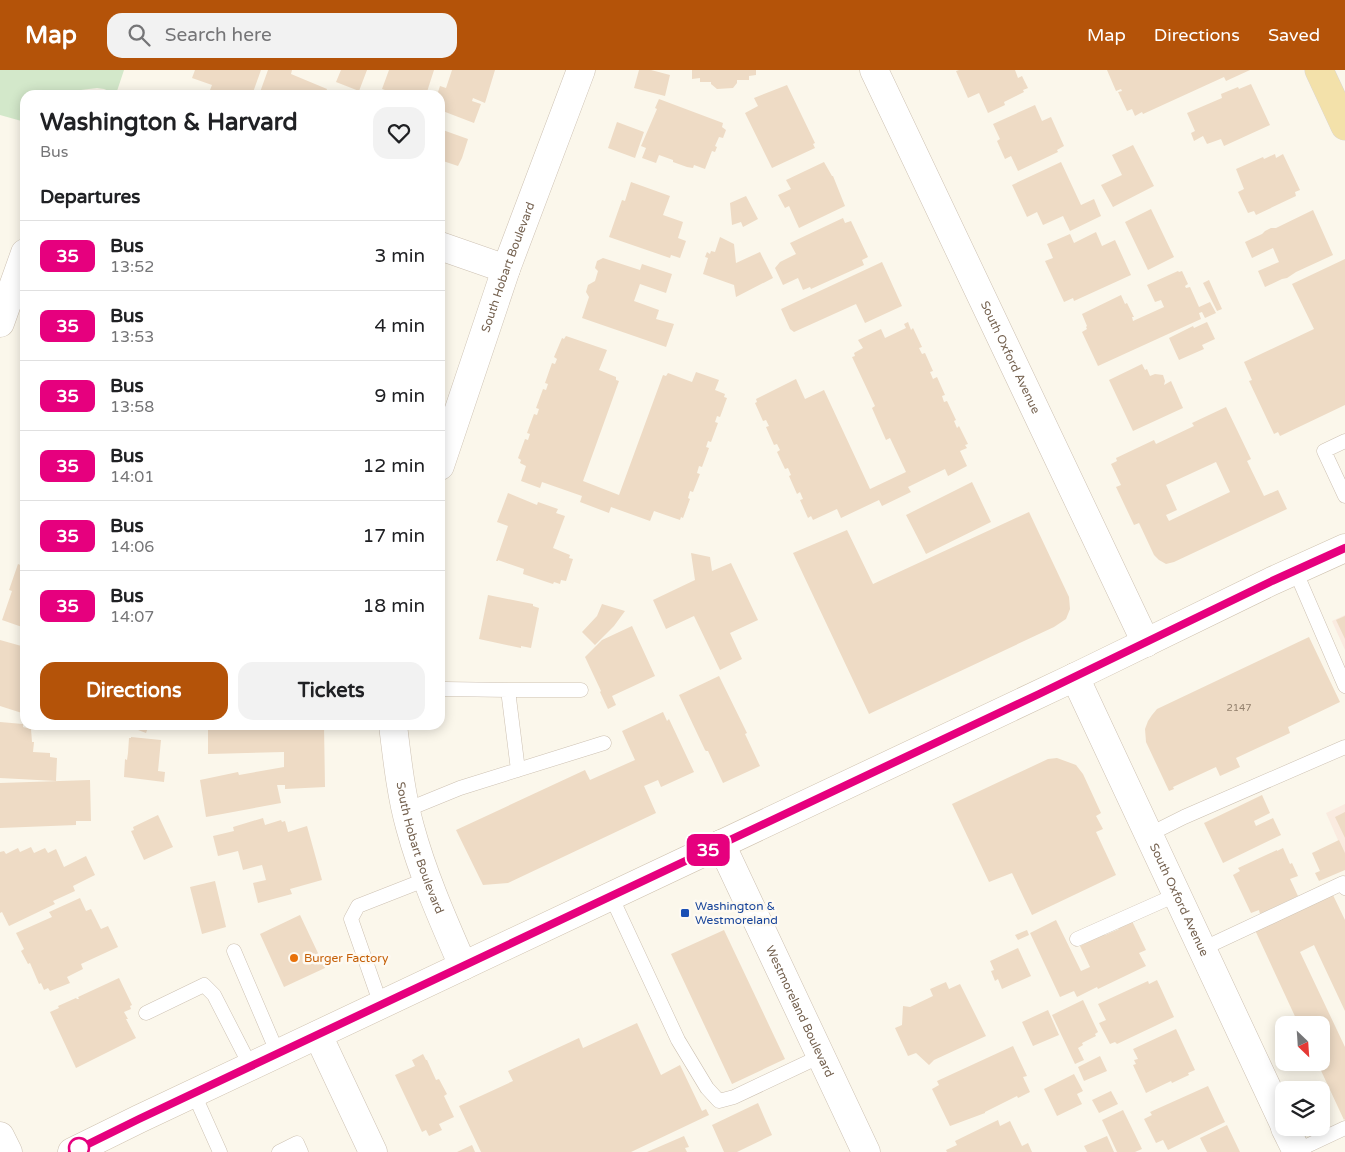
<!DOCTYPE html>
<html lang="en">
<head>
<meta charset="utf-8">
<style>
	:root { --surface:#fff; --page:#f2f2f2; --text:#202124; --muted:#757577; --line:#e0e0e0; --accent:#b45309 }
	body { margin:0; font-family:"Varela Round",sans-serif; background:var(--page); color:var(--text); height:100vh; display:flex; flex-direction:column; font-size:19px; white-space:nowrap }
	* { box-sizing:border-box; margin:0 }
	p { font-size:16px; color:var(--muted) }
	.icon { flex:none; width:28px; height:28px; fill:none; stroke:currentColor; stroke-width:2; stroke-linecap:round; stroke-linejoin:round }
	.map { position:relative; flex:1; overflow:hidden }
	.side { position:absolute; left:20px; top:20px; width:425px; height:640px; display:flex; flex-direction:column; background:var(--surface); border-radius:15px; box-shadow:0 2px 12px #0003 }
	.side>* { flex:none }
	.badge { padding:0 10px; border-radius:8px; font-size:18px; line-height:32px }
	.needle { width:32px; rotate:155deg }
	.buttons { position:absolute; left:1275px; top:946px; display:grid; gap:10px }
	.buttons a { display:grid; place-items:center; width:55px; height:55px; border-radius:10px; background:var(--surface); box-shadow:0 2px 12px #0003; font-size:25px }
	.map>.badge { position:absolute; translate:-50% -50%; box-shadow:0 0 0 2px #fff }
	h2 { padding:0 20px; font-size:19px; line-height:45px }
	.round { display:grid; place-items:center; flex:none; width:52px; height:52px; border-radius:15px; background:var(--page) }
	.overview { display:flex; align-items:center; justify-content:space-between; height:85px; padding:0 20px }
	h1 { font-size:24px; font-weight:800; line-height:38px }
	.primary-button { display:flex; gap:10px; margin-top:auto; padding:10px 20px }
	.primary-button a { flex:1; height:58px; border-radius:15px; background:var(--accent); color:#fff; font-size:20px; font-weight:800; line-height:58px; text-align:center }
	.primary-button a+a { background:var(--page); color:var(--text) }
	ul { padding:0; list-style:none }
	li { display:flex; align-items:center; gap:15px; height:70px; padding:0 20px; border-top:1px solid var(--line) }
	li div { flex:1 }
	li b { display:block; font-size:19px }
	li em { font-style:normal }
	li .badge { min-width:55px; font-weight:700; text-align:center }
	header { display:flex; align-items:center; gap:30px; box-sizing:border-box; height:70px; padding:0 25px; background:var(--accent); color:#fff }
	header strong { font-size:24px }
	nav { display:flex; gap:28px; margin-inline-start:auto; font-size:18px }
	.search { width:350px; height:45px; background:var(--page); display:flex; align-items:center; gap:12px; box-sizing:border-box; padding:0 18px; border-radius:15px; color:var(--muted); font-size:19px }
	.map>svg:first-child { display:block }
</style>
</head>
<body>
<header>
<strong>Map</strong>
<div class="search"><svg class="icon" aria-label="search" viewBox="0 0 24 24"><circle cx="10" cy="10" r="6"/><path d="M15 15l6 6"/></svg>Search here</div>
<nav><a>Map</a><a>Directions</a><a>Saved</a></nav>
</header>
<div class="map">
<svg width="1345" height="1082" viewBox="0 0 1345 1082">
	<rect width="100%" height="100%" fill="#fbf7eb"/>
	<path fill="#faebe0" d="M1345,545V580L1332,551Z
		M1345,734V786L1326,743Z"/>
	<path fill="#d3e8ca" d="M0,0H124L116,24L104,19L97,18L73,21L63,25H25V52L0,45Z"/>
	<path fill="#eedbc5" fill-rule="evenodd" d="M195,0H261L252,25H224L210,20L212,15L192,8Z
		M268,0H292L291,4L327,19L325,25H259Z
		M341,0H367L359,21L336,12Z
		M389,0H434L426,25H400L382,19Z
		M452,0H495L485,33L473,28L472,31L481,34L474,53L440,40V25H437L440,16L446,18Z
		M639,0H651L670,5L665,26L634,18Z
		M692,0H756V5L749,6V10H737V13L733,18L717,19L711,14V12H700V8L692,9Z
		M959,0H1015L1018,8L1022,6L1028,18L1023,20L1024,22L1004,32L1005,35L988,43L979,23L968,28L956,1Z
		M1107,0H1250L1226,11L1224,7L1143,44L1142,42L1135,46L1132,39L1127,41L1118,22L1122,21L1121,19L1116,21Z
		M1251,14L1270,55L1224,76L1221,69L1207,74L1203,66L1194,71L1191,63L1195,61L1187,43L1222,28L1221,24L1238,17L1239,19Z
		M787,15L815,73L813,74L815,78L772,98L745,43L758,36L754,28Z
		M659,29L723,53L722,57L726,60L723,68L719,67L715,76L717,77L715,82L712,81L705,99L694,95L693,98L687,97L673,92V90L659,85L656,93L642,88L646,78L641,76L657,39L655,38Z
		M1035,35L1042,51L1051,47L1064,76L1057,80L1058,82L1018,101L1011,86L1005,89L997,71L1000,69L993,54Z
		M617,52L644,62L635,88L608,78Z
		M440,59L468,69L462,88L458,96L440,90Z
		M1133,75L1154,116L1113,137L1101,115L1122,105L1112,85Z
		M1275,84L1276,88L1283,84L1300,120L1295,122L1296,126L1256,145L1254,141L1248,143L1238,122L1244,119L1236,99L1263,87L1264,89Z
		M824,92L832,106H833L845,136L799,158L789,136L785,138L778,125L791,119L786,110Z
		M1061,92L1081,135L1094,129L1101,146L1070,161L1063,146L1043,155L1037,142L1027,147L1012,115Z
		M631,112L670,126L663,145L683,152L678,168L686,171L680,188L671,185L670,188L609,167L622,130L625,131Z
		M746,126L758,149L743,157L741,152L732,155L730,133Z
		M1151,139L1174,187L1148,200L1125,152Z
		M1313,140L1333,185L1296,202L1287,208L1282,209L1265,217L1258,201L1279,192L1273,178L1252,188L1245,172L1262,164L1265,161L1271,158H1276Z
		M843,148L845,153L851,151L868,187L862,190L864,195L811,219L810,217L803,220L798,208L783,215L775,198L780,192L796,184L790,173Z
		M1096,162L1102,176L1115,170L1131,205L1074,231L1073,228L1064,232L1045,191L1053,188L1047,174L1070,164L1074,173Z
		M720,167L734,174L736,193L760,182L773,208L736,227L734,215L703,204L708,188L705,187L707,182L710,184L711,181L715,182Z
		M603,188L640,200L642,194L672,204L666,223L640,214L634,231L659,240L656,249L674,254L666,277L582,248L589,227L586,222L588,215L595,211L598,201L595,198L597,191Z
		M1345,189V335L1280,366L1278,362L1274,364L1249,311L1252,310L1244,292L1314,259L1292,214Z
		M882,192L902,236L865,253L856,234L794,262L790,259L781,239Z
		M1178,201L1179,202L1182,201L1188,214L1185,216L1186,218L1190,217L1199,237L1210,232L1216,243L1205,248L1202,242L1199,243L1201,249L1098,296L1082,262L1087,259L1086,257L1087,256L1082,244L1121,225L1125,234L1127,233L1134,247H1132L1133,251L1164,237L1161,230L1155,232L1147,215Z
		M1209,210L1222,239L1217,241L1203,213Z
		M908,252L911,260L913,258L922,277L919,278L922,284L925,283L933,301L930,302L933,309L937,307L945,325L942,326L944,332L947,331L956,350L954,351L957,358L959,356L968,374L965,375L967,378L960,381L967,396L948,406L945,399L908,417L911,422L882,436L879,430L841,448L837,439L813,450L811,446L808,448L800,430L803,429L800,422L797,424L789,406L791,405L788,398L785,399L777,382L780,380L777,374L774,375L766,357L769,356L766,350L763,351L755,333L757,332L756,329L796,309L805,329L824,320L870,419L906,402L890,368L886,370L872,338L875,336L852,287L855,286L854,283L863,278L858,270L881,259L885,268L906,258L904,254Z
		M1207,252L1215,269L1202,275L1204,279L1179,290L1169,268L1193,256L1194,258Z
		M566,266L607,280L599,300L616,307V310L619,311L583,411L619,425L663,305L666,306L668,303L692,312L696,302L719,310L715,320L725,324L724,327L727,328L720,347L717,346L715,352L718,353L711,372L708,371L706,377L709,378L702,397L699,396L697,403L700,404L693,422L690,421L688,428L690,429L683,448L681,447L680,450L654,441L650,451L611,437L609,443L580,432L582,426L542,412L540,418L521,411L526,396L520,393L521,390L518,388L525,369L528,370L530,364L527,363L534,344L537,345L539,339L536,338L543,319L546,320L548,314L545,313L552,293L555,294L557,289L554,287L562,268L564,269Z
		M1142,294L1145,300L1147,299L1150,306L1155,304L1163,305L1165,311L1164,315L1171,311L1183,338L1133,361L1109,310Z
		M1226,337L1251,389L1247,391L1264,426L1278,420L1287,439L1174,492L1166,494L1159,490L1154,485L1139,453L1134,455L1116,417L1121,415L1111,394L1117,391L1116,388L1154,370L1156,374L1194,356L1192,353ZM1216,392L1230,422L1169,451L1166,445L1177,440L1166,415Z
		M972,412L991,452L926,484L906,445Z
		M508,423L537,435L538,432L558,439L556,443L565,446L553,478L570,485L569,488L573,489L566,511L561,510L560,514L554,512L553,514L523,504L524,499L498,490V491H496L508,456L497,452Z
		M1029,442L1069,527L1070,539L1066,549L1054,557L869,644L793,483L847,460L873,514Z
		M691,483L710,487L712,501L731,493L758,550L730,563L742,589L720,600L694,546L666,559L653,530L695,510Z
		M18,494L25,497V552H24L22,557L2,550L12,521L9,520Z
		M488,525L533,534V536L539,538L531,578L521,576V578L479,569Z
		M602,534L625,541L614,556L595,575L582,562L597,546Z
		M1345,546V569L1336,550Z
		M632,556L655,606L612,626L616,635L608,639L600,622L601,621L585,587L602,570Z
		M1309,567L1340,632L1288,657L1290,663L1236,688L1240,697L1220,706L1216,697L1173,717L1174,719L1169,721L1146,672L1145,659L1148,651L1152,645L1157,639Z
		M0,570L25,577V644L0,636Z
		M719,606L747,663L745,664L760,696L723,713L708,681H706L705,680L679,625Z
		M663,642L667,651L669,649L694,702L661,717L658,710L644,716L656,743L508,813L483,815L456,760L585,700L590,710L635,690L622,661Z
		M0,652L23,654V657L31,659L32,672H34L33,682L50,683V687L57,688L56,711L0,708Z
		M125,655H149L146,663Z
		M208,655H324L325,717L285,719V715H277L281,733L206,747L200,710L238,702L239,705L284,697V682L208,684Z
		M131,667L161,670L158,701L165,702L164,712L124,707L125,689L127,690L128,683L129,668H131Z
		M1057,688L1076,695L1083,704L1101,743L1096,746L1103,759L1096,762L1116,805L1032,845L1012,803L989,812L952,734L1048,689Z
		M90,710L91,751H76V755L0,758V713Z
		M1262,725L1270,743L1254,751L1256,756L1273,748L1281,765L1223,793L1204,753Z
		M1345,742V768L1335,747Z
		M158,745L173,777L144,790L131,761L134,760L133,757Z
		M263,748L265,755L281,750L282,752L285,751L288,762L307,756L322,810L290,819L292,824L258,833L253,813L266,810L262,795L243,800L238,781L218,786L213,766L234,761L233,757Z
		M1339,770L1345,783V800L1319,811L1315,803L1320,801L1312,783Z
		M31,777L34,783L45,778L48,783L56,779L64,797L86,786L95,805L73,816L75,821L53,831L55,834L9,856L2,842L0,843V782L4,781L6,784L18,778L20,782Z
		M1283,778L1290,794L1292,793L1298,806L1290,809L1298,826L1260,844L1259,840L1251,843L1233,805L1240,801L1238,798L1277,780V781Z
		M215,811L226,857L202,864L190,817Z
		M1332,823L1345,850V941L1314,875L1300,882L1345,977V1049L1344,1050L1317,992H1321V955H1299L1255,860Z
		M80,828L86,841L91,839L101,859L108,856L118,877L81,894L83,899L67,907L70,913L50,921L48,918L44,920L41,913L39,914L30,893L28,894L21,881L24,879L16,863L52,847L49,842Z
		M300,845L325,898L284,917L260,864Z
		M1056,850L1081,901L1090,897L1080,876L1104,864L1105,865L1119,859L1118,857L1132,851L1146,880L1139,883L1146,896L1098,919L1097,917L1077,927L1074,921L1060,927L1030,863Z
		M724,860L785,989L732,1014L671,884Z
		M1027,860L1029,865L1018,870L1015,865Z
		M1018,878L1031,906L1002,919L998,909L995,911L991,901L994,900L990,891Z
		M119,908L132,935L130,936L131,939L124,942L128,949H126L136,968L76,998L50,942L59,938L58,936L76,928L77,929H79L78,927Z
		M1157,910L1174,947L1117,974L1115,972L1110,974L1099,953L1106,950L1098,934L1148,911L1149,914Z
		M946,912L949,919L960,914L986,966L934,990L929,995L916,983L908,986L895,958L902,955L903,936L910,937L933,926L930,919Z
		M1083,930L1098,962L1095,964L1096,966L1082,973L1083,975L1078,978L1084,990L1075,994L1052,945Z
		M1048,940L1059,965L1033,976L1022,952Z
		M637,953L661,1005L680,995L702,1041L706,1039L709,1045L631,1082H481L459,1036L513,1011L508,1001L579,968L583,978Z
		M1176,959L1195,1000L1188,1003L1189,1005L1172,1013L1171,1011L1146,1023L1133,995L1136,994L1134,990L1138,989L1133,979Z
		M1013,976L1027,1006L1023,1007L1030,1022L1018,1028L1017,1026L985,1042V1043L950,1056L932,1019L939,1015L937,1011Z
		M423,984L426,990H427L436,1010L439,1009L447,1024L444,1026L454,1047L439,1054L442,1060L429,1066L426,1060L422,1062L395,1005L415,996L412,990Z
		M1100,986L1107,1001L1084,1011L1078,997Z
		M1074,1004L1083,1021L1077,1024L1082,1034L1057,1046L1044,1019Z
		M1208,1016L1225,1052L1168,1080L1163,1070L1156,1073L1144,1049L1152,1045L1150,1042Z
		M1111,1021L1118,1034L1099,1043L1092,1030Z
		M758,1033L772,1065L737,1082H724L712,1055Z
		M1123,1040L1142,1079L1135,1082H1117L1102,1050Z
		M998,1050L1000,1056L1010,1051L1022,1076L1028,1073L1032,1082H947L946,1080L957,1075L955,1071Z
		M1227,1055L1240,1082H1207L1200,1068Z
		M684,1066L689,1077L685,1078L687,1082H647Z
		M1107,1066L1114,1082H1087L1084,1076Z
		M472,1075L475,1082H457Z"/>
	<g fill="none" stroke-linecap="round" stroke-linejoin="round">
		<defs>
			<path id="service" d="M1345,371L1324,381L1345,426
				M1295,500L1345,616
				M445,619L508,620
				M518,700L508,620H581
				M406,740L460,718L604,673
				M1148,765L1184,747L1345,677
				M611,826L678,970L707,1018L719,1031L734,1027L821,986
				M1077,869L1176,825
				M1202,879L1343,813L1345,818
				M234,881L278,984
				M381,935L351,849L358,836L427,809
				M146,943L204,915L214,925L251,997
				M194,1024L220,1082
				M1296,1081L1345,1058
				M279,1082L297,1073L301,1082"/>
			<g id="minor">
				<path id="s1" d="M874,0L1146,573"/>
				<path d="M440,176L506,199"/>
				<path d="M0,253L25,183"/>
				<path id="s2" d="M440,396L506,199L581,0"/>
				<path id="s3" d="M1075,607L1284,1054"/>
				<path id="s4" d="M393,655C397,688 401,725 410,757C423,805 443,850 463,896"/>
				<path id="s5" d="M721,774L866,1082"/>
				<path d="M318,965L373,1082"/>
				<path d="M1285,1058L1297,1082"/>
				<path d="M0,1066L8,1082"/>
			</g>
			<path id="secondary" d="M72,1082L139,1049L1075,607L1272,511L1345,478"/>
			<path id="primary" d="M1319,0L1345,56"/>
		</defs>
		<use href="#service" stroke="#cdc1b2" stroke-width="15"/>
		<use href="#minor" stroke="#cdc1b2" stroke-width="29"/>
		<use href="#secondary" stroke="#cfc2af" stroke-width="29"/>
		<use href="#primary" stroke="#dbd6d2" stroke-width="29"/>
		<use href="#service" stroke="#fff" stroke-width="14"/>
		<use href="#minor" stroke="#fff" stroke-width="28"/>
		<use href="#secondary" stroke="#fff" stroke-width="28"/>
		<use href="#primary" stroke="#f3e1aa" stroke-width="28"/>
	</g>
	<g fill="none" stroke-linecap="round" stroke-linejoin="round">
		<defs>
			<path id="line" d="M72,1082L139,1049L1039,624L1272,511L1345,478"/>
		</defs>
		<use href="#line" stroke="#fff" stroke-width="11"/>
		<use href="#line" stroke="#e6007e" stroke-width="8"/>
	</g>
	<rect fill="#1a4fb4" stroke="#fefaf2" stroke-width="2" x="680" y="838" width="10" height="10" rx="2.5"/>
	<circle fill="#e8710a" stroke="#fefaf2" stroke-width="2" cx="294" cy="888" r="5"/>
	<circle fill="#fff" stroke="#e6007e" stroke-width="2.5" cx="79" cy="1078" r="10"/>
	<g text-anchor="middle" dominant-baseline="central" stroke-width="5" stroke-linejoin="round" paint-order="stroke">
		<g font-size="10" fill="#93806d">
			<text x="1239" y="638">2147</text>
		</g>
		<g font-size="12" fill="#756250" stroke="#fefaf2">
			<text stroke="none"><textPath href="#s2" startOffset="210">South Hobart Boulevard</textPath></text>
			<text stroke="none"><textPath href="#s1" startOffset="318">South Oxford Avenue</textPath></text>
			<text stroke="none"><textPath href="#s4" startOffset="126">South Hobart Boulevard</textPath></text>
			<text stroke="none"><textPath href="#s3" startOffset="246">South Oxford Avenue</textPath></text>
			<text stroke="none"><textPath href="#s5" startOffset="185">Westmoreland Boulevard</textPath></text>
		</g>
		<g font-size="12" fill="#164399" stroke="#fefaf2" text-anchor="start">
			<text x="695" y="836">Washington &amp;<tspan x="695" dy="14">Westmoreland</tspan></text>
		</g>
		<g font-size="12" fill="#c56008" stroke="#fefaf2" text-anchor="start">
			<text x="304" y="888">Burger Factory</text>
		</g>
	</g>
</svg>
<div class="buttons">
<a><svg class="needle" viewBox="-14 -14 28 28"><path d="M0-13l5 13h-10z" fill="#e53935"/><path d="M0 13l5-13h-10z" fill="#757577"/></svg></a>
<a><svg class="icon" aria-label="layers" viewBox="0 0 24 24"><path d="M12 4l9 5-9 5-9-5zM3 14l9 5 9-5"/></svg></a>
</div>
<b class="badge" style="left:708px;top:780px;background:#e6007e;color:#fff">35</b>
<section class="side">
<div class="overview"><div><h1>Washington &amp; Harvard</h1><p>Bus</p></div><a class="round"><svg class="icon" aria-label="heart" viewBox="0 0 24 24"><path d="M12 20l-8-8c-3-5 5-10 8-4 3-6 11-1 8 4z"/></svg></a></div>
<h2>Departures</h2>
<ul>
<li><span class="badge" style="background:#e6007e;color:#fff">35</span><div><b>Bus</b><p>13:52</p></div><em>3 min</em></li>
<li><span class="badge" style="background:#e6007e;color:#fff">35</span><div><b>Bus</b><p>13:53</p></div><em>4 min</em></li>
<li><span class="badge" style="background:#e6007e;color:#fff">35</span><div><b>Bus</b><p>13:58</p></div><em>9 min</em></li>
<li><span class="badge" style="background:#e6007e;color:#fff">35</span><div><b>Bus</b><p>14:01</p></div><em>12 min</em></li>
<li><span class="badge" style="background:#e6007e;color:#fff">35</span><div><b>Bus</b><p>14:06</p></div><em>17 min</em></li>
<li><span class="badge" style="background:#e6007e;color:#fff">35</span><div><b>Bus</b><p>14:07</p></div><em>18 min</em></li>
</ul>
<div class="primary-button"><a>Directions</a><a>Tickets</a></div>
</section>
</div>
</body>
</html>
